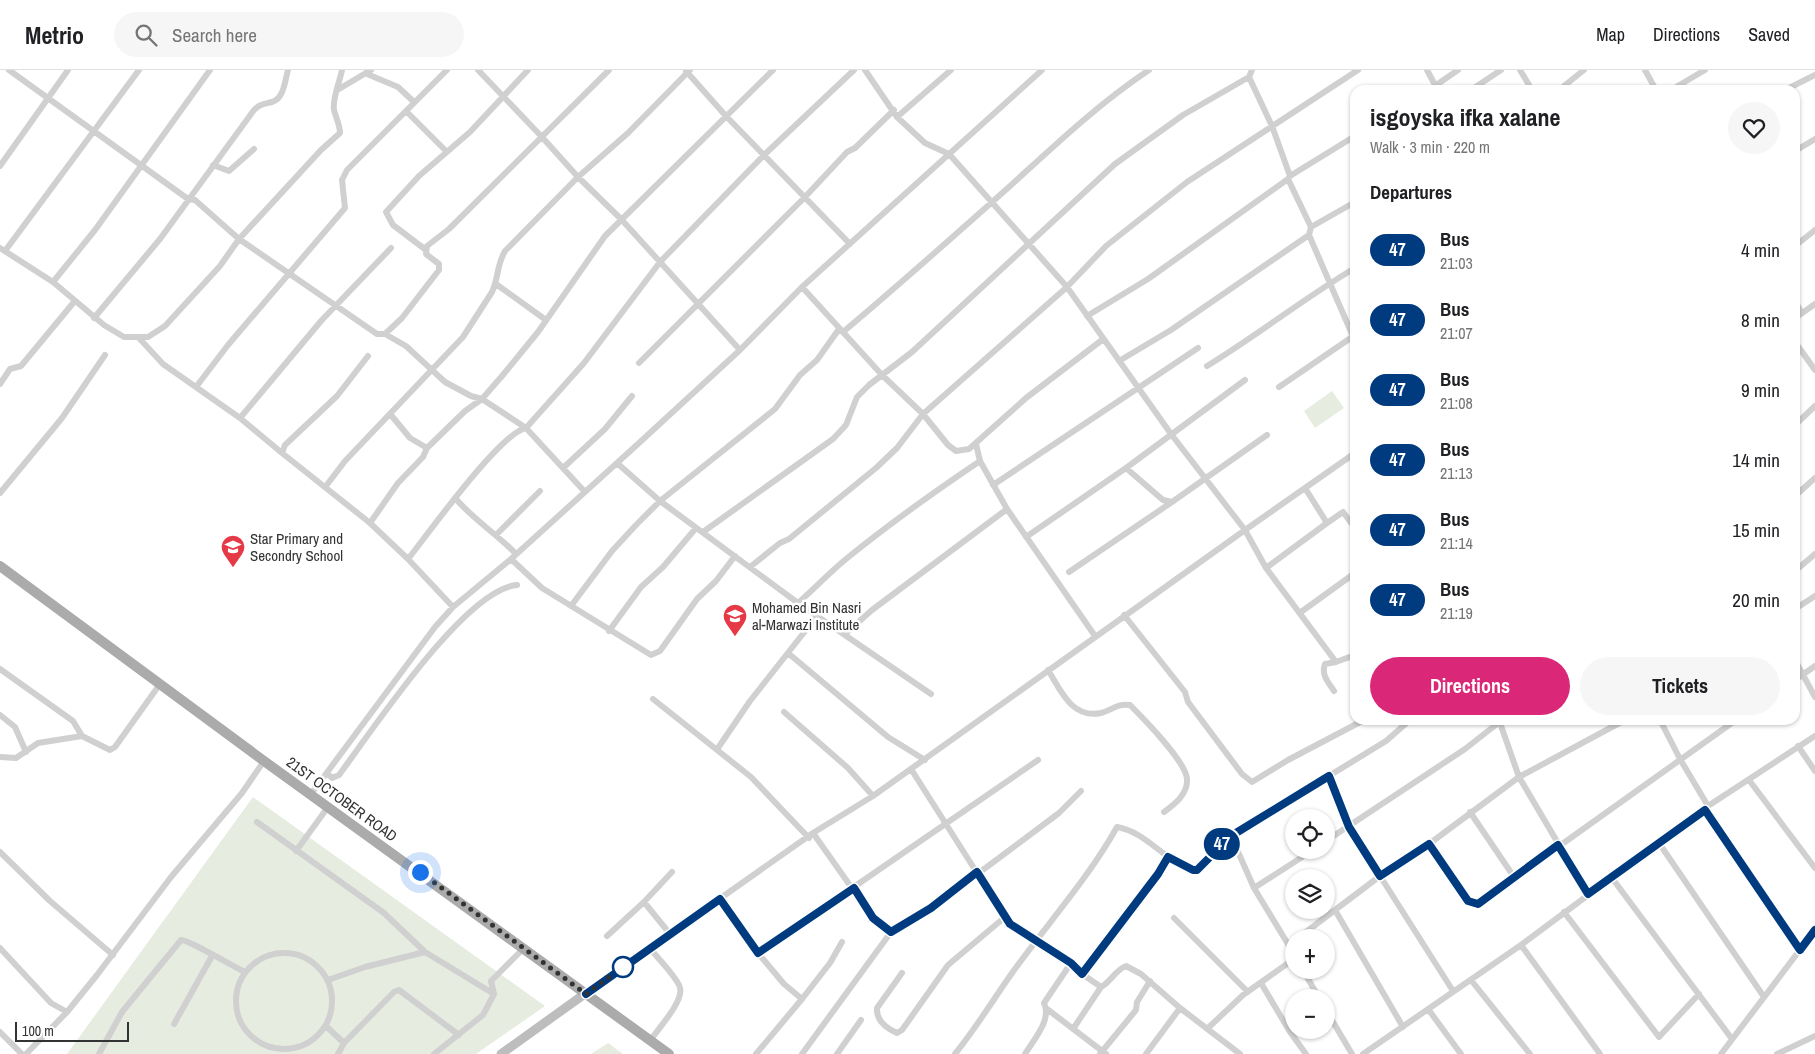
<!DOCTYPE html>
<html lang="en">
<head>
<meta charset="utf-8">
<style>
	:root { --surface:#fff; --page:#f6f6f6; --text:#202124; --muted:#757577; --line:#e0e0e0; --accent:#db2777 }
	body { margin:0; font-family:"Archivo Narrow",sans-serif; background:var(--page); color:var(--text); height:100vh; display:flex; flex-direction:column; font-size:19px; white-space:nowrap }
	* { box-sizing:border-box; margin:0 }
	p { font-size:16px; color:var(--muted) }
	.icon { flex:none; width:28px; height:28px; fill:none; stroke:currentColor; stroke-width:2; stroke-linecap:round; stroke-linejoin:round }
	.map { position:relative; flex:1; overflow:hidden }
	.details { position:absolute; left:1350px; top:15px; width:450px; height:640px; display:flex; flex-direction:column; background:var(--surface); border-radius:15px; box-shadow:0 1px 4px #0004 }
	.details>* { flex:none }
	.badge { padding:0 10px; border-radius:16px; font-size:18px; line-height:32px }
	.tools { position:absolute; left:1285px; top:739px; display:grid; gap:10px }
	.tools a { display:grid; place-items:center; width:50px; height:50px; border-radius:50%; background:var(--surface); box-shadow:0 1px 4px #0004; font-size:25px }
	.scale { position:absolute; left:15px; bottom:12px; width:114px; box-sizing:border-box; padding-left:5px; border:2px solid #333; border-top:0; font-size:14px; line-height:18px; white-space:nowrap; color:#333; -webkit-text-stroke:4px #fff; paint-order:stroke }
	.you { position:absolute; width:25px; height:25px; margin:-12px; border:4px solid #fff; border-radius:50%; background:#1a73e8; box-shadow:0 0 0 8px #1a73e833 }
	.map>.badge { position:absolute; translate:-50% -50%; box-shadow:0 0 0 2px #fff }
	h2 { padding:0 20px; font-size:19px; line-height:45px }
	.round { display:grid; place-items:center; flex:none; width:52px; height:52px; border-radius:26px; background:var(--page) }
	.overview { display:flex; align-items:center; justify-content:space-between; height:85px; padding:0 20px }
	h1 { font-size:24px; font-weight:700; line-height:38px }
	.cta { display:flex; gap:10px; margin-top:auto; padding:10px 20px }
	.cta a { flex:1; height:58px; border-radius:30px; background:var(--accent); color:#fff; font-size:20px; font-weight:700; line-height:58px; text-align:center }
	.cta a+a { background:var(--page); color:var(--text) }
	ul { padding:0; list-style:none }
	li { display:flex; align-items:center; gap:15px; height:70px; padding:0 20px }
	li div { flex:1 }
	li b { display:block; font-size:19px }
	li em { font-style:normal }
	li .badge { min-width:55px; font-weight:700; text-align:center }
	header { display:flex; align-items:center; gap:30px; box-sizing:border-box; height:70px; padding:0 25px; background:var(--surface); border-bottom:1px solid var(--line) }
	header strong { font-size:24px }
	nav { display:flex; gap:28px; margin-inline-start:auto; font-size:18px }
	.search { width:350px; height:45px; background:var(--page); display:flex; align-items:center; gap:12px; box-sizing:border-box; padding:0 18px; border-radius:28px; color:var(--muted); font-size:19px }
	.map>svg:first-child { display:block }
</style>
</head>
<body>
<header>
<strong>Metrio</strong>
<div class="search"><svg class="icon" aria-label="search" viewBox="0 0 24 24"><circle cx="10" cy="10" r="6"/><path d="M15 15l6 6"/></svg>Search here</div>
<nav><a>Map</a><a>Directions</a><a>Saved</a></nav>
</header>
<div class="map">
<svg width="1815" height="984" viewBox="0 0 1815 984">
	<rect width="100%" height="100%" fill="#fff"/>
	<path fill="#e6ecdf" d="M1332,321L1344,338L1315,358L1304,341Z
		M253,727L545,936L476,984H67Z
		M608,973L623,984H591Z"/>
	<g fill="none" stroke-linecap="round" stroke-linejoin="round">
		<path stroke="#d0d0d0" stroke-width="6" d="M9,0L188,129L195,130L239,169L377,264H385L406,276L445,312L471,326L482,329L526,358L585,422
			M478,0L541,66L578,107L621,149L740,280
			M865,0L897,47L925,73L949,84L1067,217L1171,364L1245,460L1266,498L1336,592L1355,585
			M1252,0L1249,7L1272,56L1290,106L1288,109L1311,157L1309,165L1355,271
			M1427,0L1435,15
			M1520,0L1532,20
			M1645,0L1656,20
			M686,1L725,45L850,174
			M367,4L398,17L414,32
			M339,19L371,0
			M1429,20L1458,0
			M1471,20L1501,0
			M1559,20L1584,0
			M1671,20L1705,0
			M1785,20L1815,5
			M406,41L447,82
			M897,47L951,0
			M1795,81L1815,69
			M213,95L229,101L254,79
			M0,96L68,0
			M1290,106L1355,66
			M1311,157L1355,132
			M1795,176L1815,160
			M0,178L53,212L104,255L124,267H148L165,256L220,196L239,169L321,80L340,63C340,55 336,48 334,40C332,29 340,11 342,0
			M426,180L393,155L386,142L419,106L470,62L528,0
			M5,181L139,0
			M53,212L95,160L210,0
			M496,214L546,250
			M802,217L882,305L923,344L948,375L956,381L969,379L1026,328L1102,270
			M1795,231L1801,242
			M1087,246L1148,209L1288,109
			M94,248L160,169L254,40C260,34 264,34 272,32C284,29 285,10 288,0
			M1795,248L1815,234
			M843,262C899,215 954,166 1009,117C1054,76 1098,34 1149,0
			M385,264L402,248L439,200V194L426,184L427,176L449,159L609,0
			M139,268L163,294L240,348L321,251L391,178
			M1795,272L1815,300
			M368,286L337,326L285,375L282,383L370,453L408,489L453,537
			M1119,291L1171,260L1309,165
			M639,293L805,127L847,82L855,78L894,40
			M1207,296C1258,265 1304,228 1355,198
			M0,314L10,299L21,296L74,232
			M196,317L228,275L345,138L342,110L347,100L447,0
			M1279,317L1355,265
			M391,345L410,368L427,378
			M240,348L282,383
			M1795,355L1815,336
			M976,374L980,391L1007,439L1095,566
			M617,393L660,431L798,533L931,624
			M563,398L605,359L632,326
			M1126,398L1163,430L1172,432L1267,365
			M993,415L1198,278
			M326,416L345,391L463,267L492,222C499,207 496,197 505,181L578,107L628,63L690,0
			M1305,418L1327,453L1343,442L1355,458
			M0,423L62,348L105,285
			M1795,426L1815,408
			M456,429C474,450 497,464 516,484
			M370,453L398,413L423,387L427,378L465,341L482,329L502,306L538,262L605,166L773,0
			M703,462L833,369L846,355L857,327L869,315L912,282L1115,94L1183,45L1249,7
			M496,465L540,421
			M1026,467L1126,398L1245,310
			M408,489C428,464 500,363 526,358L584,293L660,192L764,85L854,0
			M511,489L542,518L651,585L660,581L697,529L716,511L735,486
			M750,497L780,473L789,469L876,398L897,378L923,344L1067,217L1106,176L1187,112L1358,0
			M1266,498L1327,453
			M1795,501L1815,484
			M1069,502L1172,432
			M798,533C814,519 829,503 846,489C889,454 934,422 980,391
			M571,536L612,481L636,455L660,431L775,339L800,305L817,290L839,259
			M1795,539L1815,526
			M1301,542L1355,503
			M1124,545L1185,622L1188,632L1242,704L1252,712L1288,690L1364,650
			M609,561L641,517L663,497L696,458
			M845,564L872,540L1007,439
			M788,583L888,667L925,690
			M1795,590L1815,627
			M0,599L73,651L82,666L110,680L115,677L160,614
			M1048,600C1061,621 1072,649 1101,643C1113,640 1117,633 1130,635C1143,648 1186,692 1187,709C1188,724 1175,734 1164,742
			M1795,610L1815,596
			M1334,621C1328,612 1321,605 1325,594L1336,592
			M653,629L751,707L809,768
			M784,642L848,698L873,726
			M0,645L15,657L26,682
			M1499,650L1519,707L1588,824
			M1660,650L1680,689L1708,736
			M1798,676L1815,701
			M718,678L750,631L817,546
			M0,687L16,688L38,673L82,666
			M911,699L1005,847L1010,854L1071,893L1082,904L1158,804L1168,787
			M327,703L332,708L339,705C372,661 465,519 517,515
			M1329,706L1349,757L1453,921
			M1749,710L1815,798
			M311,724L435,557L453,537L511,489L639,373L740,280L802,217L1042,0
			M1705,740L1800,880
			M1470,742L1514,807
			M257,752L384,843L425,882L494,924
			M813,763L873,848L891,862L956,820L1059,743L1081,721
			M1231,766L1254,818L1294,884
			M1326,771L1465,679L1502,650
			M1659,773L1764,927
			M1429,774L1468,831L1478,834L1736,650
			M296,781L328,737
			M0,782L50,831L113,885
			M1612,808L1732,969
			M1254,818L1313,780
			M719,829L758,883L1038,690
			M644,832L670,864
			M1335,840L1403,957
			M1564,842L1659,967L1699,924
			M1174,848L1248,922
			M607,866L644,832L672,802
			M1298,868L1380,806L1429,774L1519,707L1625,650
			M1521,875L1600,984
			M0,878L51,933L67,942
			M236 931a48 48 0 1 1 96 0a48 48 0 1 1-96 0Z
			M1303,900L1319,928
			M902,903L877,938C876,951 886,958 897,963L902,960L948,895L1005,847
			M1082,904L1101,917
			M328,910L365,897L425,882
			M1471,910L1530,984
			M1261,913L1290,962L1306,984
			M586,923L813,763L873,726L1245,460L1355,383
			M802,929L830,893L842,872
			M1047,939L1106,984
			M1428,939L1461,984
			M1326,940L1352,984
			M174,954L212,886
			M326,956L344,973
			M1073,959L1101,917C1111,912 1115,900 1126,896L1141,904L1180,938L1240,984
			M1207,959L1243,925L1294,889
			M0,962L22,984
			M650,971C657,960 684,931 680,918C678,908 657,888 650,878
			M26,984L67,942L97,905L171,807L242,723L264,691
			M99,984L122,942L181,870C187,869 234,897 245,902
			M338,984L344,973L394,922L399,920L459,965
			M434,984L483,945L494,924L491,911L524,878
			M756,984L802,929L784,914L758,883
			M802,984L891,862
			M837,984L861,950
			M955,984C976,958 993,930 1012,903C1047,854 1088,809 1117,757C1147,762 1166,793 1195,801L1231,766L1386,671L1410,650
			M1025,984C1034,969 1052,950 1044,933L1071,893
			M1100,984L1136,940L1137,932L1150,911
			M1146,984L1180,938
			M1363,984L1521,875L1708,736L1815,666
			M1721,984L1815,860
			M1777,984L1815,966"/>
		<path stroke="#bdbdbd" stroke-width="9" d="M501,984L586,923"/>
		<path stroke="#ababab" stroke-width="10" d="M0,496L264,691L669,984"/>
	</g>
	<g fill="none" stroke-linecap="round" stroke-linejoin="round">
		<defs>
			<path id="line" d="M586,924L720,829L758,883L854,818L873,848L891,862L931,838L977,802L1010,854L1071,893L1082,904L1158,804L1168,787L1193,800H1197L1231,766L1329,706L1349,757L1380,806L1429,774L1468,831L1478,834L1558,775L1588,824L1705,740L1800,880L1815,860"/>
		</defs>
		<use href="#line" stroke="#fff" stroke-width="11"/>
		<use href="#line" stroke="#003b80" stroke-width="8"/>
		<path stroke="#333" stroke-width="5" stroke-dasharray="0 9" d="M420,802L586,924L623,897"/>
	</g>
	<defs>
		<symbol id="school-pin" viewBox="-11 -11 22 30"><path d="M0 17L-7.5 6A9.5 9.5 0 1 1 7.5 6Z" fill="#e63946" stroke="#fff"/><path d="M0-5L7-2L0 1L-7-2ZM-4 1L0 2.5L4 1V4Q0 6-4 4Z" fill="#fff"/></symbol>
	</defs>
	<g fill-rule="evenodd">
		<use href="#school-pin" x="219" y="463" width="28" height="38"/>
		<use href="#school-pin" x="721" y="532" width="28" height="38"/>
	</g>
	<circle fill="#fff" stroke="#003b80" stroke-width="2.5" cx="623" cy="897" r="10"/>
	<g text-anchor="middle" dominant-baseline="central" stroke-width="5" stroke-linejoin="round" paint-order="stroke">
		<g font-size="15" fill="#333" stroke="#fff" text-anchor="start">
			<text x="250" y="468">Star Primary and<tspan x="250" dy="17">Secondry School</tspan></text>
			<text x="752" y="537">Mohamed Bin Nasri<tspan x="752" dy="17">al-Marwazi Institute</tspan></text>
		</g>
		<g font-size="15" fill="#333" stroke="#fff">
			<text transform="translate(342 729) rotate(36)">21ST OCTOBER ROAD</text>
		</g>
	</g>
</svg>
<div class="tools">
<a><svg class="icon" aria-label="locate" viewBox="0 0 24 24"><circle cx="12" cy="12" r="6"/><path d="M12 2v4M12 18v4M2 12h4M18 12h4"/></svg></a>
<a><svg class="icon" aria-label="layers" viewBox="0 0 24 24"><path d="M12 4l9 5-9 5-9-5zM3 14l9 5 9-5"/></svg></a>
<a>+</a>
<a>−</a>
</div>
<div class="scale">100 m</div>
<div class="you" style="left:420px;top:802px"></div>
<b class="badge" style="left:1222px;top:774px;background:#003b80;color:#fff">47</b>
<section class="details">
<div class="overview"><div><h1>isgoyska ifka xalane</h1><p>Walk · 3 min · 220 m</p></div><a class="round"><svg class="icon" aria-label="heart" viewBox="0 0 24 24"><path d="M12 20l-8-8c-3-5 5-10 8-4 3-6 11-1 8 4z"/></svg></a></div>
<h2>Departures</h2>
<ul>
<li><span class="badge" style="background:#003b80;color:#fff">47</span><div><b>Bus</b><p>21:03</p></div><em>4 min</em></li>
<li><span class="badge" style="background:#003b80;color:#fff">47</span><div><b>Bus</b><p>21:07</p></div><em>8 min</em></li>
<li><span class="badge" style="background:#003b80;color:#fff">47</span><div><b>Bus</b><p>21:08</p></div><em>9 min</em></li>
<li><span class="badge" style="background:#003b80;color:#fff">47</span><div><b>Bus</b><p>21:13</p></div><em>14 min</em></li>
<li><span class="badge" style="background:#003b80;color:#fff">47</span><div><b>Bus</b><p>21:14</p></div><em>15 min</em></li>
<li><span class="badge" style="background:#003b80;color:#fff">47</span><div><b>Bus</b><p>21:19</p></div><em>20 min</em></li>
</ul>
<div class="cta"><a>Directions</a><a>Tickets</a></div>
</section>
</div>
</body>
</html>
